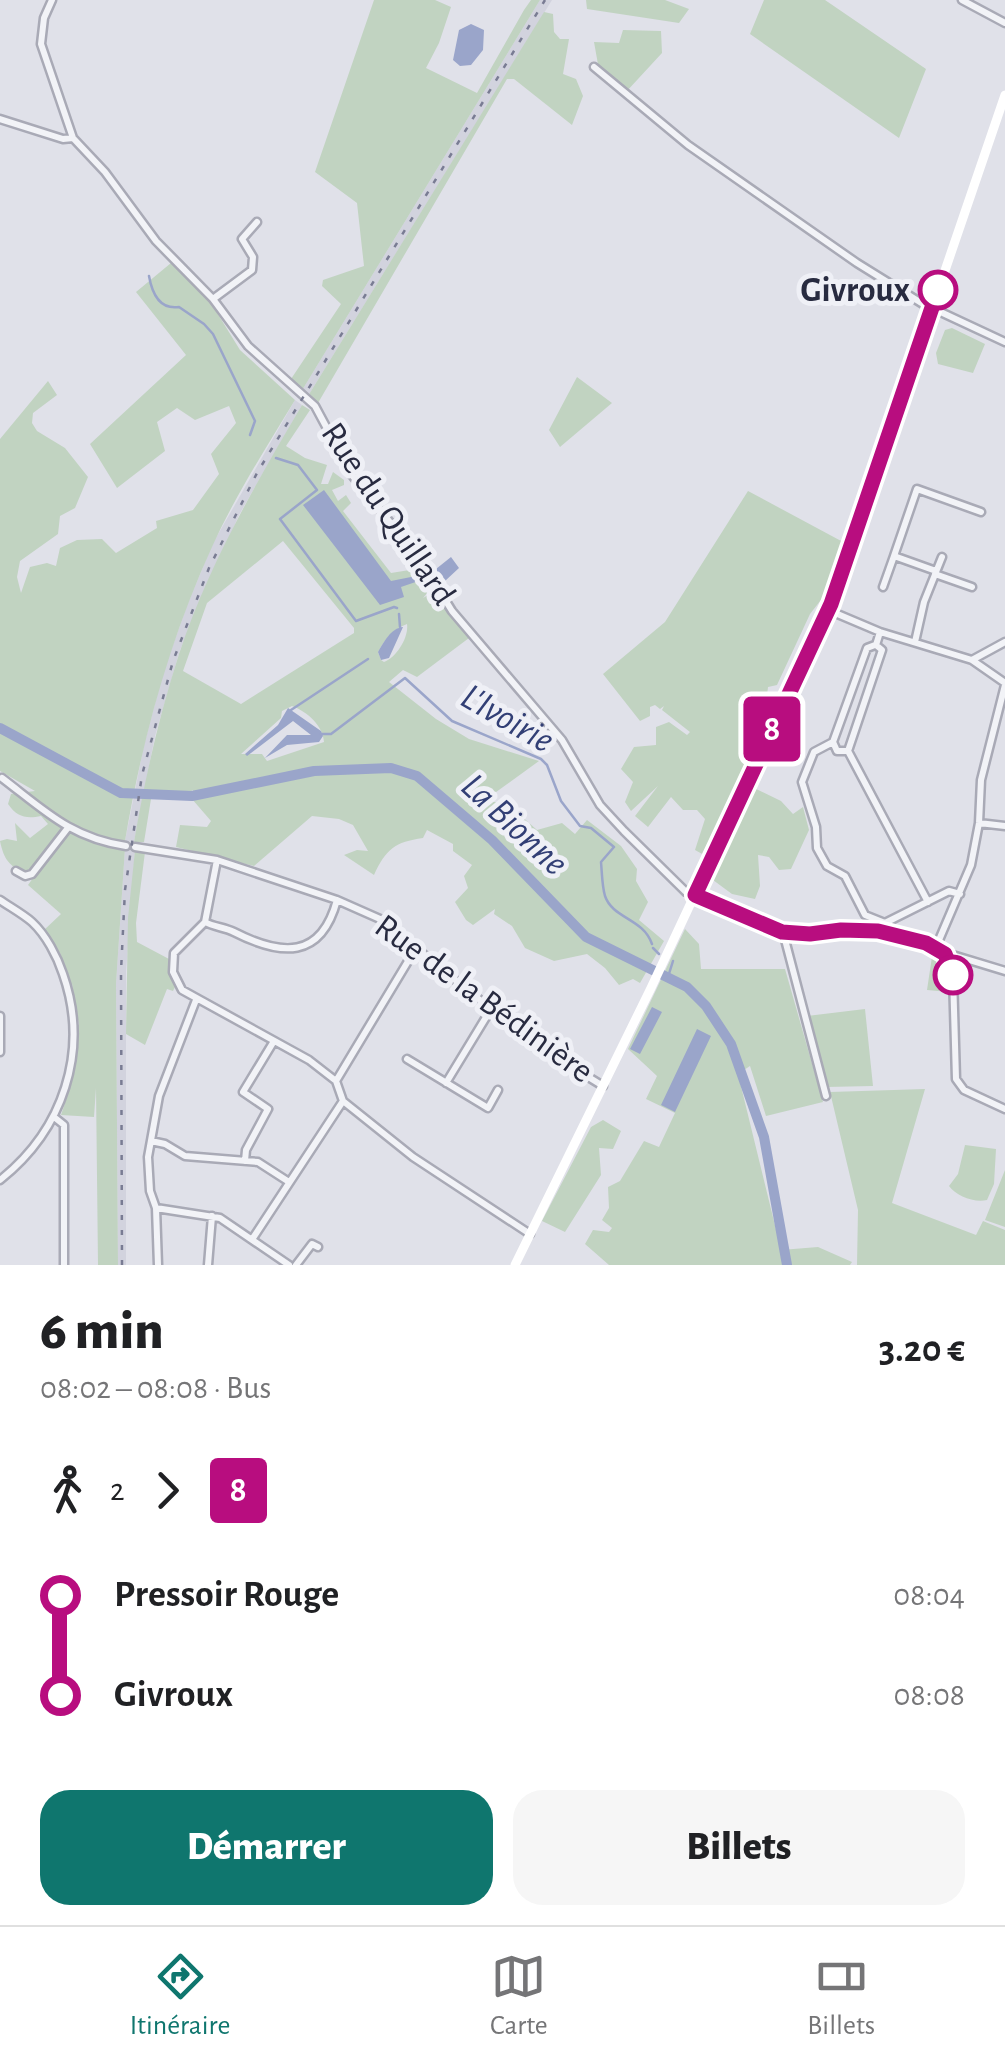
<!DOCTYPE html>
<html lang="fr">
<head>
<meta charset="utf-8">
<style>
	:root { --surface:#fff; --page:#f6f6f6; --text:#202124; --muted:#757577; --line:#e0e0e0; --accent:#0f766e }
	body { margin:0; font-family:"Alegreya Sans",sans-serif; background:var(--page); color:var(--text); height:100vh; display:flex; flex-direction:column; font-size:38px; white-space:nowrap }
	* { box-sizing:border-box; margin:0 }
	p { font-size:32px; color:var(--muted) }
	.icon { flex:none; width:55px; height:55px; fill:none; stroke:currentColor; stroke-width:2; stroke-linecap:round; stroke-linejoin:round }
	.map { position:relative; height:1265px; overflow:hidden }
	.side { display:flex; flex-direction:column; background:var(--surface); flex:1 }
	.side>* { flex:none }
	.badge { padding:0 20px; border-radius:8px; font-size:35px; line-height:65px }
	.map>.badge { position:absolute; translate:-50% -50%; box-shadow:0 0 0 5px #fff }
	.legs { display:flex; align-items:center; gap:15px; height:110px; padding:0 40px; font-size:32px }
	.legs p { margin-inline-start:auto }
	.head { display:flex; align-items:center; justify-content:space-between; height:170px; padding:0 40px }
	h1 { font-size:55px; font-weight:800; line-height:75px }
	.button { display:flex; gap:20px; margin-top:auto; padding:20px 40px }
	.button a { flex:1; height:115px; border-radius:30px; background:var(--accent); color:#fff; font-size:40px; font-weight:800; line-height:115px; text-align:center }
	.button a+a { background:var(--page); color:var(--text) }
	ul { padding:0 40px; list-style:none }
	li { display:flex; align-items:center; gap:35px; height:100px; font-size:38px }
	li i { display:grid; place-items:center; width:15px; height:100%; margin:0 12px; background:currentColor }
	li i::after { content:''; width:25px; height:25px; margin:-12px; border:8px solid; border-radius:50%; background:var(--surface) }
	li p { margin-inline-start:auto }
	li:first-child i { background:linear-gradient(#0000 50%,currentColor 0) }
	li:last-child i { background:linear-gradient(currentColor 50%,#0000 0) }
	.dock { display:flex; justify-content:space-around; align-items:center; height:140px; border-top:2px solid var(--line); background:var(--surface); font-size:28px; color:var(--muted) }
	.dock a { display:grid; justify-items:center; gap:5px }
	.dock .selected { color:var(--accent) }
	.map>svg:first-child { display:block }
</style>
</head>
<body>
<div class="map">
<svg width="1005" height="1265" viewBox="0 0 1005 1265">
	<rect width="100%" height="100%" fill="#e0e1e9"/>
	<path fill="#d2d3de" d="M540,0H552L308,396L301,392Z
		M295,400L302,405L239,515L180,650L155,736L134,842L125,841L144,745L163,673L188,603L213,543Z
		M125,848L135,850L126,972V1265H118L116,984Z"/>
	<path fill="#c1d3c1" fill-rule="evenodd" d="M374,0H435L451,7L439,43L426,68L477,93L524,10L531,0H540L301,392L289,382L341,304L322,286L323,280L364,266L357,203L315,172Z
		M586,0H665L689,9L679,23L587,9Z
		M764,0H825L926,69L899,138L750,34Z
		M544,12L553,14L554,32L560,39H569L563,74L576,79L583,96L572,125L514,79H507L318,403L308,396Z
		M623,30L661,31L662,53L626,92L599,70L594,42L619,43Z
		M171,263L211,303L240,350L295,400C266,448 235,496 212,547C169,641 142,740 125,841L100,838L66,823L32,872L25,874C9,865 4,860 0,841L7,839L17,841L15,823L30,838L48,824L41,816C26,819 17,817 8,804L11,794L35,791L0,771V439L48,381L57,395L33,413L32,423L37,431L65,448L88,477L75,508L60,516L58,534L20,561L17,577L21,593L30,567L47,563L56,566L60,548L77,540L102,539L116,553L157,528L156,521L193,510L219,474L211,454L236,423L229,406L195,420L177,408L157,422L165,451L117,488L90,444L186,355L136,292Z
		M952,328L985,344L973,373L938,364L936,353L945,330Z
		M577,377L612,403L560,447L549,430Z
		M302,405L310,410L286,446L305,458L327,465L321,484H328L333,472L344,480V485L332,490L338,501L346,495L351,503L343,511L391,573L422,568L433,586L423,598L435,591L469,638L417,677L403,670L389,682L436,719L469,739L539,761L485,800L509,805L537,830L562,823L575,834L587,820L621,846L637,869L636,881L648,902L639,920L664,941L640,983L633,979L619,985L605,968L587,954L554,961L525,948L512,926L494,914L495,909L473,925L466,920L455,902L468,888L464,876L472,865L453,851V844L427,830L423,838C395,842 386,849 374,875L344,855L357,850L368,851L353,825L339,819L312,816L254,866L176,847L180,825L207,827L211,821L192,799L193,790L184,795L155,792L151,799L144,842H134C145,778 159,716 179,654C208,566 255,485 302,405ZM283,541L354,628V633L241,704L183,671L207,603ZM407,624C409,637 397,657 384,662L381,660L378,652C386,638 392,630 407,624ZM292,706C308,712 323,726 324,742L267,761L262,754H241L281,718L282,711Z
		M748,491L843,542L824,596L810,614L777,685L768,687L765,713L752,709L769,718L704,855L695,850L705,819L697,810H683L671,797L648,827L635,816L658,786L631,811L625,802L633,782L621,769L634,747L656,745V727L669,722L687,735L690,732L662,710L664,706L660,709L655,705L650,707V716L640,721L603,674L665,622Z
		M754,788L781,801L793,814L803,807L809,830L791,869L779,870L769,857L758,855L760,886L755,899L732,894L713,880Z
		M72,833L125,848L116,984L118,1265H98L96,1088L94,1117L61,1115C73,1081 77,1060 76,1026L79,1025L72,984H68L66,977L69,976L60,953L43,931L61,914L28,885L61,839Z
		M135,850L145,852L136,923L137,942L169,959L170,974L175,987L173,991L167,989L145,1045L126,1034L128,918Z
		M685,929L699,944L701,969H785L823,1102L766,1116L750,1066L738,1074L781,1250L818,1247L852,1262L850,1265H609L585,1244L593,1230L609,1232L612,1228L602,1220L609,1208L608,1187L620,1181L644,1141L659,1147L675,1113L646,1099L657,1076L628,1049Z
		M933,950L946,964L949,992L927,990Z
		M865,1009L873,1086L826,1087L807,1016Z
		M925,1089L892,1203L976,1235L983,1221L1005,1230V1265H857L858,1210L830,1092Z
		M603,1120L621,1131L613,1149L599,1148L601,1175L565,1232L542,1221L591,1127Z
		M965,1145L996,1149L994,1184L987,1200C974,1203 956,1196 949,1186L958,1174Z
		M1005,1170V1227L985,1220Z"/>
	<path fill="#9aa5ca" d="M471,24L484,30L483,50L471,65L460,66L453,60L459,30Z
		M324,490L391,581L431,573L451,557L459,568L445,581L436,575L401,587L404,597L380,605L303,505Z
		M403,627L389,658L381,660L378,652C384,642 391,628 403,627Z
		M288,708L321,731L323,736L319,742L287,745L265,758L287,735H311L293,721L247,756L245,754L278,725Z
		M652,1007L662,1012L640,1054L630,1049Z
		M697,1029L711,1036L675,1112L661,1105Z"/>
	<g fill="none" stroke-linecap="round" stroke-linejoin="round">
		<path stroke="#9aa5ca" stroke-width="2.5" d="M149,276C152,293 159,310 179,307L204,324L213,334L255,421L250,435
			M276,458L298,465L317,490L280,519L356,621L394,607L397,608
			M399,614L400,627
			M291,710L368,659
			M321,734H331L405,678L452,721L541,759L547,765L561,801L580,826L591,828L614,847L601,862C602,873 602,886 605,896C613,919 643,918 652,944
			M653,948L659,954
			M668,977L673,961"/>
		<path stroke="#9aa5ca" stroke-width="10" d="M0,728L121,793L192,796L314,771L391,768L417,776L492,840L586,937L687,987L706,1006L731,1044L764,1137L787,1265"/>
		<defs>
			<path id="street" d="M52,0L44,18L41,44L73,138L105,172L156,241L213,299L248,346L315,406L352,475L421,561L452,611L562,740L600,805L624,831L686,892L783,932L809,934L867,930L940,949L948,958L953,975L956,1079L964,1090L1005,1109
				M962,0L1005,23
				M594,67L688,145L857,263L931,309
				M0,119L63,139L73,138
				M213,299L252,270L253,257L242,239L257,222
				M932,308L1005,342
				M894,556L917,489L981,512
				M935,574L972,587
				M883,587L894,556L936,571
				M828,610L880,632L972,660L1005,683
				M880,632L876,645L882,650L848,751L928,902
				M915,642L924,602L942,557
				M972,660L1005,642
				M833,742L814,752L802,782L816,827L817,848L827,866L845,876L865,915L885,923L949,891L960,894
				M833,742L867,648L875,645
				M833,742L837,751H848
				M2,778C44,810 71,838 126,846
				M979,823L1005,826
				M135,847L217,860L337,900L380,919L491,1009L559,1059L603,1086
				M217,860L205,922L174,953L173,972L182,990L309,1060L336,1081L343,1101L413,1157L530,1234
				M16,871L25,876L32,874L67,829
				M0,900C10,907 23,914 32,922C46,935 57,956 63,974C90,1051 63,1130 0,1180
				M205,922C214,927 224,927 234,932C281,956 321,960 337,900
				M783,932L826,1096
				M936,947L971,865L979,823L981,780L1005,685
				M946,953L1005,971
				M0,1016V1052
				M407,1059L488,1108L498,1090
				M336,1081L416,948
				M446,1083L491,1009
				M54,1117L64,1125V1265
				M151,1141L165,1144L185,1156L258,1162L289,1182
				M245,1161L246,1150L268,1109L243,1092L274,1041
				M156,1208L220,1218L289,1265
				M253,1238L343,1101
				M158,1265L156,1208L150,1191L148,1157L159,1096L196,1000
				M208,1265L212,1216
				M296,1265L312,1244L318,1247"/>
		</defs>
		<use href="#street" stroke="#a9aab6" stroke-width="11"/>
		<use href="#street" stroke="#f2f3f7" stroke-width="6"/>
		<path stroke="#fff" stroke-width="9" d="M515,1265L651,988L831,604L1005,95"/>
		<path stroke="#797c93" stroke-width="2.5" stroke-dasharray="5 10" stroke-linecap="butt" d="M122,1265L121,971L125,890L142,775L173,661L209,568L257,473L545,0"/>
	</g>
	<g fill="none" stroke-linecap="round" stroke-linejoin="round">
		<defs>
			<path id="line-1" d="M938,290L831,604L695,895L782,932L810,934L841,930L878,931L926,943L945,954L953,975"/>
		</defs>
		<use href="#line-1" stroke="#fff" stroke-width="22"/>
		<use href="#line-1" stroke="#b80d7f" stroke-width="15"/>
	</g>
	<g fill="#fff" stroke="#b80d7f" stroke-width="5">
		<circle cx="938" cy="290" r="18"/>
		<circle cx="953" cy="975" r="18"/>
	</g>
	<g text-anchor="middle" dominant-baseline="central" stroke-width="10" stroke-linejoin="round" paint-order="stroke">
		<g font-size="35" font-weight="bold" fill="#282b40" stroke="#eff0f6" text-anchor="end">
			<text x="910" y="290">Givroux</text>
		</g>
		<g font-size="35" fill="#282b40" stroke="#eff0f6">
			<text transform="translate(388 514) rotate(56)">Rue du Quillard</text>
			<text transform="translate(484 999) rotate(36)">Rue de la Bédinière</text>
		</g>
		<g font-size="38" font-style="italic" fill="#323f75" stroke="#eff0f6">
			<text transform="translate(507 719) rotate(30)">L'Ivoirie</text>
			<text transform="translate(514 825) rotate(43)">La Bionne</text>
		</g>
	</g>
</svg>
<b class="badge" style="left:772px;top:729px;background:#b80d7f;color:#fff">8</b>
</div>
<section class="side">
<div class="head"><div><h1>6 min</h1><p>08:02 – 08:08 · Bus</p></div><b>3.20 €</b></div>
<div class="legs"><svg class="icon" aria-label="walk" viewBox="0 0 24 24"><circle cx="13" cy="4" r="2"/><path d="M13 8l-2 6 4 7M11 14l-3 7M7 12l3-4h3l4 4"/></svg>2<svg class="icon" aria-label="forward" viewBox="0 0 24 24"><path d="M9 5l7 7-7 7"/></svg><b class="badge" style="background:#b80d7f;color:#fff">8</b></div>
<ul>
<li><i style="color:#b80d7f"></i><b>Pressoir Rouge</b><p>08:04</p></li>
<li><i style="color:#b80d7f"></i><b>Givroux</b><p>08:08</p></li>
</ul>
<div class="button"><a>Démarrer</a><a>Billets</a></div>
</section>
<nav class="dock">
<a class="selected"><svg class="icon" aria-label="directions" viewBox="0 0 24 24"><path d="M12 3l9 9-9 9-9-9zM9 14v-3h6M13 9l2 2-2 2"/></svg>Itinéraire</a>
<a><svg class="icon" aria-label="map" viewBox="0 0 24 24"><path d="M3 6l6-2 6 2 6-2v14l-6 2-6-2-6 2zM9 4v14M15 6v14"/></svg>Carte</a>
<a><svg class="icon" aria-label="tickets" viewBox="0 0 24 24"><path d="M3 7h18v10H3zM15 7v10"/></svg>Billets</a>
</nav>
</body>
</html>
